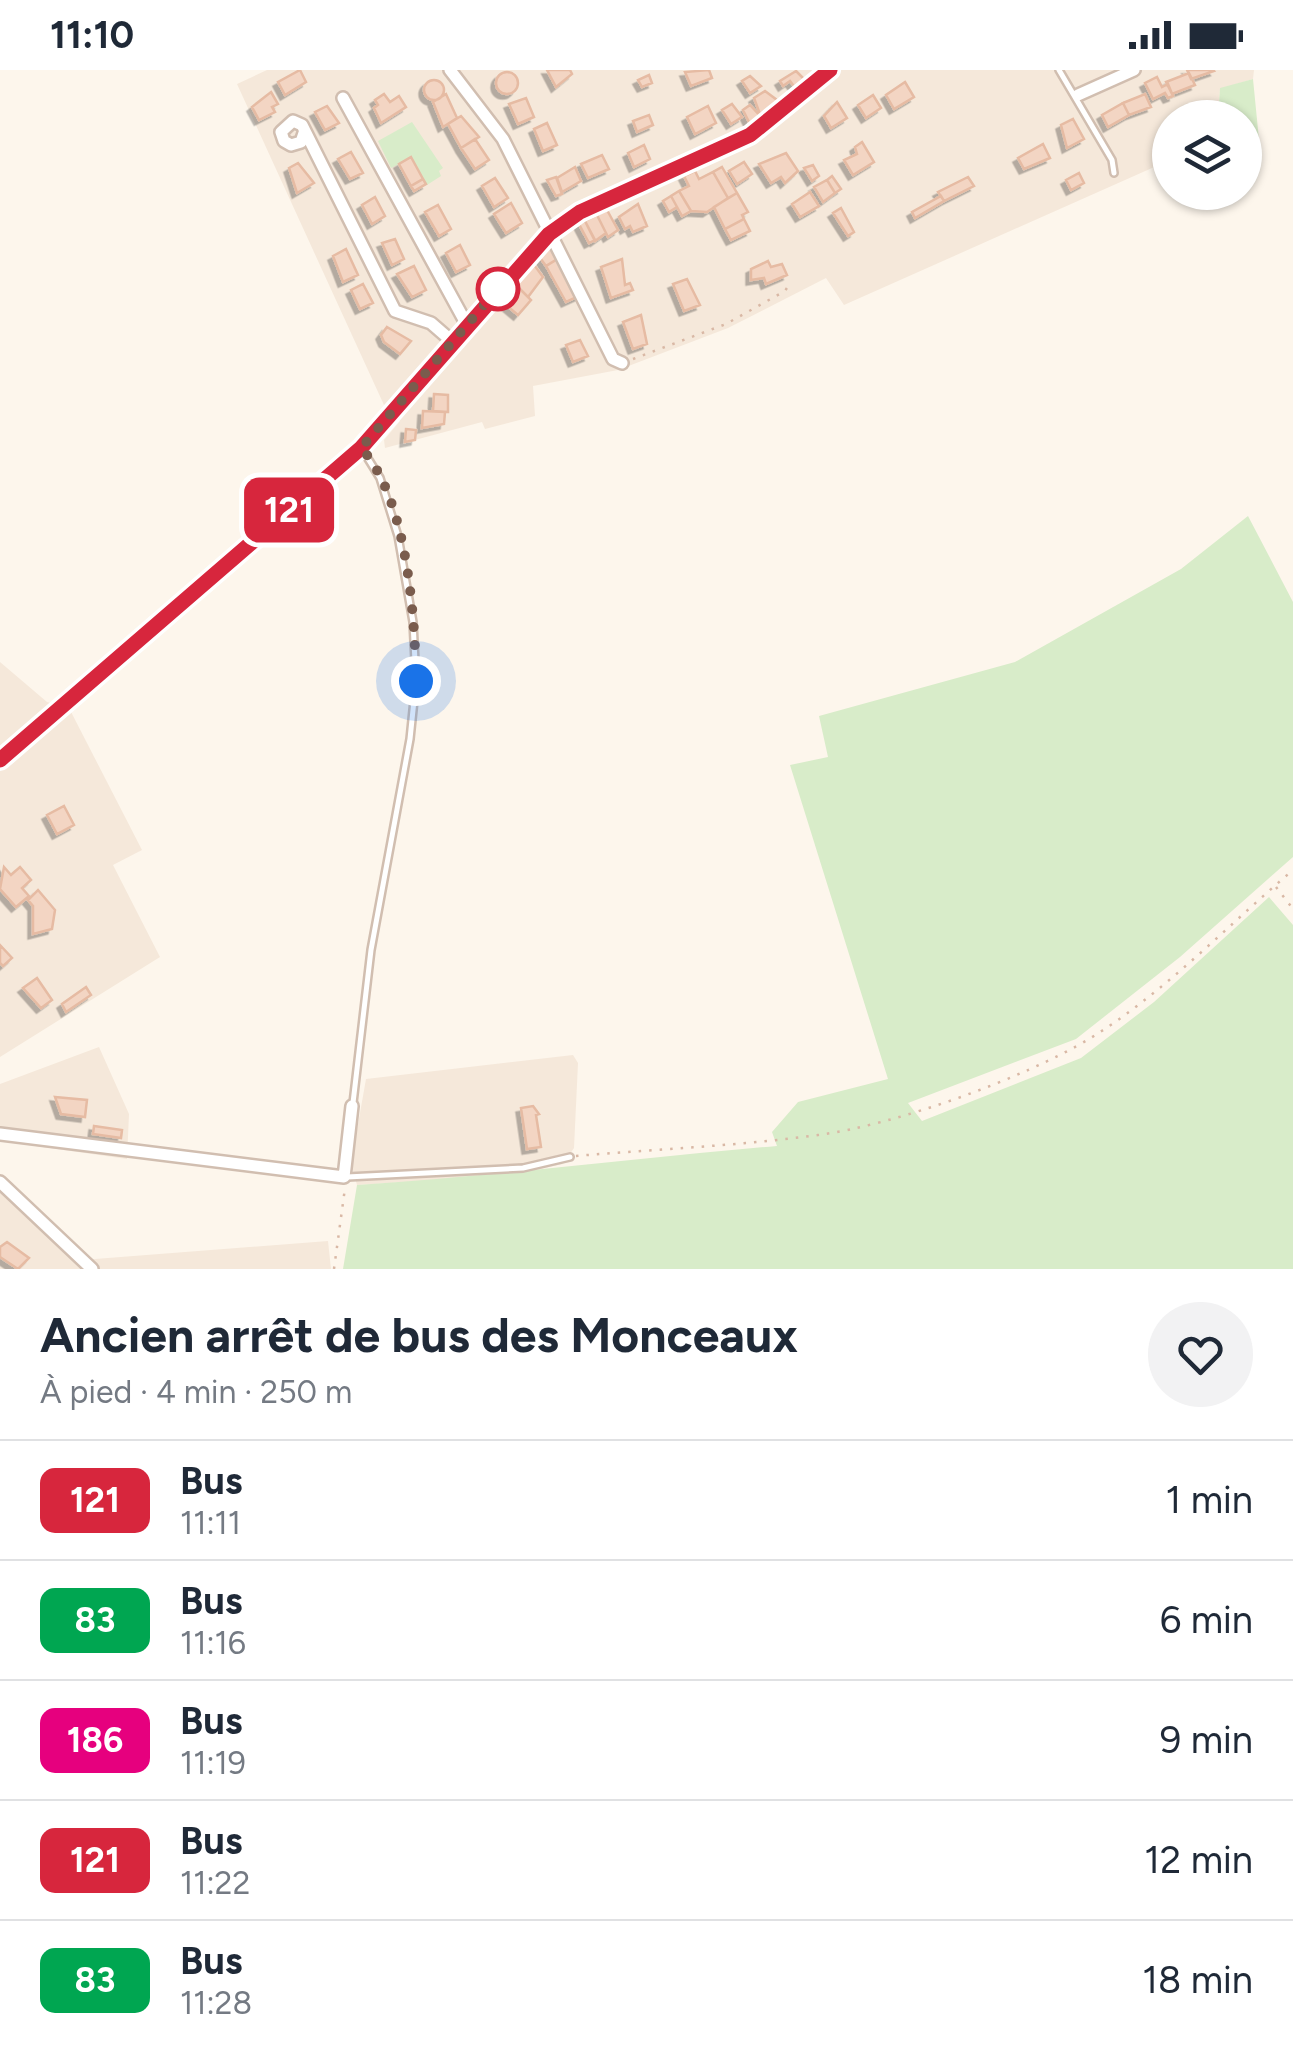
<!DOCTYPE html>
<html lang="fr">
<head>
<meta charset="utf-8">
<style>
	:root { --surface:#fff; --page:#f2f2f3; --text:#1f2937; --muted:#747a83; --line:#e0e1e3 }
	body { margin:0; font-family:Figtree,sans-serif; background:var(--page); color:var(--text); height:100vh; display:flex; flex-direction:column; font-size:38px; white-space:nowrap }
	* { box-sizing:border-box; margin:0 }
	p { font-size:32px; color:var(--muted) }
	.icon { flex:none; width:55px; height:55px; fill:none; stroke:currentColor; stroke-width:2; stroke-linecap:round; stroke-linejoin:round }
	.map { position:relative; height:1199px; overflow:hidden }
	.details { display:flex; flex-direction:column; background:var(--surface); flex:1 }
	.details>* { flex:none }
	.badge { padding:0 20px; border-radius:15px; font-size:35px; line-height:65px }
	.tools { position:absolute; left:1152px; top:30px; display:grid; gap:20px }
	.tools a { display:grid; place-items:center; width:110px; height:110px; border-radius:50%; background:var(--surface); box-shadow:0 2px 8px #0004; font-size:50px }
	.you { position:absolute; width:50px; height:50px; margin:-25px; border:8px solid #fff; border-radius:50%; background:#1a73e8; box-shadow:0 0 0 15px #1a73e833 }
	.map>.badge { position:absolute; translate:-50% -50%; box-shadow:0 0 0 5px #fff }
	.round { display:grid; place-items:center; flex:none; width:105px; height:105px; border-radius:52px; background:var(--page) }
	.headline { display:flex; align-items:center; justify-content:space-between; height:170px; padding:0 40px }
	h1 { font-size:48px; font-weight:700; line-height:75px }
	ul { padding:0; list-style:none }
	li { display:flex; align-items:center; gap:30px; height:120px; padding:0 40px; border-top:2px solid var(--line) }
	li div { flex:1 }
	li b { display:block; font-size:38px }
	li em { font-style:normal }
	li .badge { min-width:110px; font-weight:700; text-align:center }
	.status { display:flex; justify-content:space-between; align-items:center; height:70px; padding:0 50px; background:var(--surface); direction:ltr }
	.status svg { height:28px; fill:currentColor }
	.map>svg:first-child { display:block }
</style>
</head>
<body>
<div class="status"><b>11:10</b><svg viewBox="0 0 49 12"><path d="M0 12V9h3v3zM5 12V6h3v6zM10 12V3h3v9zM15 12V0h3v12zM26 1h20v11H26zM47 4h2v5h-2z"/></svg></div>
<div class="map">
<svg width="1293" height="1199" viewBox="0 0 1293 1199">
	<defs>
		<filter id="shadow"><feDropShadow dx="-4.5" dy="4.5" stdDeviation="0" flood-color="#0004"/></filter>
	</defs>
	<rect width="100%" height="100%" fill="#fdf6ec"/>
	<path fill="#f5e8da" d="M267,0H1254L1253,9L1220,19L1218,47L1170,48V90L844,235L826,208L728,258L618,300L533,316L535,346L485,359L482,352L385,378L384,370L400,351L384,335L237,14Z
		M0,592L47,632L69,638L142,780L113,795L160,887L0,987Z
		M99,977L129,1044L127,1089L0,1071V1014Z
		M573,985L578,993L574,1078L563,1094L508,1106L357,1115L351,1094L366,1009Z
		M0,1113L82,1190L328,1171L331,1199H0Z"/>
	<path fill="#d8ecc9" d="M1253,9L1261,90L1245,96V48L1218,47L1220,18Z
		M412,52L443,98L439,101L441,106L427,115L411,88L391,98L378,71Z
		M1248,446L1293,532V787L1180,887L1076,969L908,1033L922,1051L1081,988L1154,932L1269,827L1293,855V1199H343L357,1115C497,1106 636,1088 777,1076L772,1062L798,1032L888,1009L790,695L828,687L819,646L1015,592L1181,499Z"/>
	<path fill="#f3d5c3" stroke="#e6bba3" stroke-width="2.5" filter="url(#shadow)" d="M300,0L306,12L285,25L278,12Z
		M547,0H570L572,4L556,17Z
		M709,0L712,8L691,16L685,2Z
		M1187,0H1213L1214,1L1191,9Z
		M796,1L806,11L796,19L790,11L783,16L780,11Z
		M496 13a11 11 0 1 1 22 0a11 11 0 1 1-22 0Z
		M1189,3L1195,15L1172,24L1166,12Z
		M649,5L652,13L642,17L638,10Z
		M750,6L761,16L750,23L742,11Z
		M1157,7L1162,17L1168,14L1173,26L1168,28L1165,23L1153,29L1145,13Z
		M424 20a10 10 0 1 1 20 0a10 10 0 1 1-20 0Z
		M905,12L914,27L894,39L886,25Z
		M765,21L777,30L761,47L754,28Z
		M271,22L278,34L272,37L275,42L259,50L252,37Z
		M384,24L390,32L399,26L406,37L381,53L374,38L378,35L375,30Z
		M446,24L457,48L443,57L433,32Z
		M1145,24L1151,37L1129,45L1123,33Z
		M873,25L881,38L866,48L858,35Z
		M526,28L534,47L518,54L509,34Z
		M837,32L847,48L831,58L824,46Z
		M1123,33L1129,45L1108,57L1102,45Z
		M732,34L742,47L731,54L722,40Z
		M750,35L762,48L751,56L743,40Z
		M327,36L339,53L325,60L315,42Z
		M708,36L716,53L695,64L687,47Z
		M649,45L653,55L637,62L633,51Z
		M461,46L479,67L461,78L448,54Z
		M1073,49L1084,69L1067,78L1061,55Z
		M547,53L557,75L543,81L534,59Z
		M475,69L489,90L475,99L461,78Z
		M862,72L874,92L853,105L844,90L857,84L855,77Z
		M1043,74L1050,88L1024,99L1018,88Z
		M644,75L650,89L634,97L628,83Z
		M351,82L363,103L350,109L338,89Z
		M786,83L798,101L785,113L781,107L771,113L759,94Z
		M602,85L609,99L588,108L581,94Z
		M411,87L423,109L411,116L399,94Z
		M744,92L752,104L737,114L729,101Z
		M298,93L314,113L297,123L289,98Z
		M813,95L819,106L812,111L804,98Z
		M575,97L581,111L562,122L557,108Z
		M722,97L737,123L728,128L713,102Z
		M695,101L699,109L713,102L728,128L707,142L691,141L679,121L689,116L684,106Z
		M1079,103L1084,113L1071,120L1066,110Z
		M832,106L841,119L835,123L827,110Z
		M556,107L562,124L556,126L547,110Z
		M968,107L974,116L944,131L938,122Z
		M495,108L508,128L494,137L482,116Z
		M423,109L426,114L414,121L411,116Z
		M827,110L835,123L823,132L814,117Z
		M679,121L691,141L682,146L671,126Z
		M810,122L819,136L800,147L792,134Z
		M737,123L748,142L742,145L744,149L725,159L714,137Z
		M671,126L677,137L669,142L663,131Z
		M941,126L944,131L915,148L912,142Z
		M375,127L385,146L372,154L362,135Z
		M511,133L522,153L506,163L494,144Z
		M638,134L647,156L633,162L630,156L625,159L619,147Z
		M438,135L451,159L439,166L425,142Z
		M841,138L854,162L848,166L833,143Z
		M607,140L618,160L608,167L597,145Z
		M597,145L606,163L595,171L585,151Z
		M744,149L750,161L731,170L725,159Z
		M585,151L595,170L589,173L579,154Z
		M395,169L404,189L392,195L382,173Z
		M551,173L559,188L546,196L538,185Z
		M460,175L470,195L456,202L446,183Z
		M346,179L358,205L343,212L333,186Z
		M559,188L579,226L566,232L546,196Z
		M622,189L625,215L630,213L633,220L611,228L601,197Z
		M768,191L771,197L782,194L787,205L766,214L764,208L751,210V199Z
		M532,192L543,207L528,227L514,213Z
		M414,196L426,220L412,227L397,204Z
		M687,209L700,235L684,241L673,214Z
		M514,213L531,230L518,245L505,234L514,223L510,219Z
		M363,214L373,233L360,239L351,220Z
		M641,245L647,274L633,279L623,252Z
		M387,257L411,271L400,284L384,272L381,265Z
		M580,270L588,286L573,292L566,275Z
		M434,324L448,325V342L433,341Z
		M423,341L445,342L444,354L422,358Z
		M406,359L416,360L415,370L405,372Z
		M64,736L74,755L57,764L47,745Z
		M4,797L11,805L20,797L31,810L22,818L29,826L16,837L0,819Z
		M38,820L55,840L52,859L33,864V836L28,830Z
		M0,875L12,888L3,896L0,893Z
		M37,908L52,930L41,938L23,918Z
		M86,917L91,925L66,942L62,934Z
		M55,1027L87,1030L85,1047L61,1044Z
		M533,1036L539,1044L536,1045L541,1077L527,1079L521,1038Z
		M94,1056L122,1060L121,1068L93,1064Z
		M7,1172L29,1188L18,1199L0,1187V1177Z"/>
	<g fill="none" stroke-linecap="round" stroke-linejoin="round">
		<defs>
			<path id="service" d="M1059,0L1112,90L1114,103
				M353,1033L371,880L410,669L416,611L413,552L398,466L380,408L362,379
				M347,1107L523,1098L570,1087"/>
			<path id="minor" d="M450,0L503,69L613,289L622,293
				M1078,25L1134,0
				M343,28L467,255
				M304,63L301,72L291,75L284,71L281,62L293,51L302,55L395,241L431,253L454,273
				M0,1064L344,1107L352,1036
				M0,1112L92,1199"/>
			<path id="secondary" d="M0,690L361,378L549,163L580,143L750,65L830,0"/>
		</defs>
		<use href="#service" stroke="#d1beb0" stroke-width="10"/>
		<use href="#minor" stroke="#d1beb0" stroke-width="16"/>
		<use href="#secondary" stroke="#d6c0b0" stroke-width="20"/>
		<path stroke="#d9b8a5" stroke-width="2.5" stroke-dasharray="2.5 8" stroke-linecap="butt" d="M633,289L726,254L785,221L790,213
			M1276,817L1293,839
			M576,1086C656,1079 738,1076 818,1065C895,1055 1022,1009 1089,969C1163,924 1227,856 1293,800
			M334,1199L345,1118"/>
		<use href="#service" stroke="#fff" stroke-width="5"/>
		<use href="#minor" stroke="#fff" stroke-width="11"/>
		<use href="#secondary" stroke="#fff" stroke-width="15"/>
	</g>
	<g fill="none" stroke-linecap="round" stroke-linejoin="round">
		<defs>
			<path id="line" d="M0,690L361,378L549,164L580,142L750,65L830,0"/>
		</defs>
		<use href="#line" stroke="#fff" stroke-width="22"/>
		<use href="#line" stroke="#d7263d" stroke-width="15"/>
		<path stroke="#7a5c4d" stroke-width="10" stroke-dasharray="0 18" d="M416,611C415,546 407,427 361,378L498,219"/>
	</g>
	<circle fill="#fff" stroke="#d7263d" stroke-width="5" cx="498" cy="219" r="20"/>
</svg>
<div class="tools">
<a><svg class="icon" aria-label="layers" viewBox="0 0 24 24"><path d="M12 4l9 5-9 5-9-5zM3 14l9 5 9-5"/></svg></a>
</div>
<div class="you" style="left:416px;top:611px"></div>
<b class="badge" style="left:289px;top:440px;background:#d7263d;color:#fff">121</b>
</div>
<section class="details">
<div class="headline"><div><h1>Ancien arrêt de bus des Monceaux</h1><p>À pied · 4 min · 250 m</p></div><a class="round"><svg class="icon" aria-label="heart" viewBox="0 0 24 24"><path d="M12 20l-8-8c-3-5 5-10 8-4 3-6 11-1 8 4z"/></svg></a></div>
<ul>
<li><span class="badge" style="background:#d7263d;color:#fff">121</span><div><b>Bus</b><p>11:11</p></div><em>1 min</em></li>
<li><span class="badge" style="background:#00a651;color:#fff">83</span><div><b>Bus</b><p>11:16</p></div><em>6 min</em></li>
<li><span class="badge" style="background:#e6007e;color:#fff">186</span><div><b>Bus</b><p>11:19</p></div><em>9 min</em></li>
<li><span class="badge" style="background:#d7263d;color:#fff">121</span><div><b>Bus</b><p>11:22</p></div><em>12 min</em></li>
<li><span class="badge" style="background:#00a651;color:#fff">83</span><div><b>Bus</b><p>11:28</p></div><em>18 min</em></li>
</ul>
</section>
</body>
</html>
